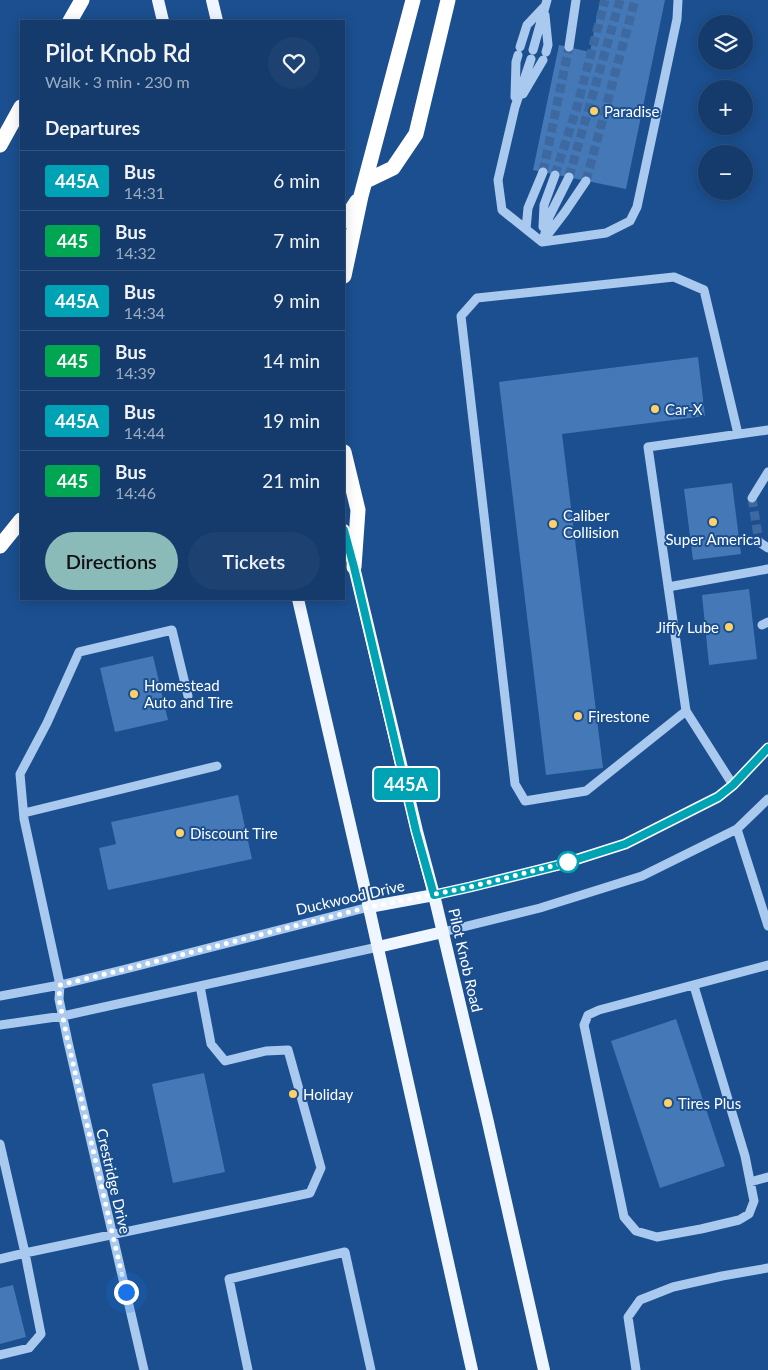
<!DOCTYPE html>
<html lang="en">
<head>
<meta charset="utf-8">
<style>
	:root { --surface:#143b6b; --page:#1d4271; --text:#f1f3f6; --muted:#9dadc1; --line:#33557e; --accent:#8bbbb9 }
	body { margin:0; font-family:Lato,sans-serif; background:var(--page); color:var(--text); height:100vh; display:flex; flex-direction:column; font-size:19px; white-space:nowrap }
	* { box-sizing:border-box; margin:0 }
	p { font-size:16px; color:var(--muted) }
	.icon { flex:none; width:28px; height:28px; fill:none; stroke:currentColor; stroke-width:2; stroke-linecap:round; stroke-linejoin:round }
	.map { position:relative; flex:1; overflow:hidden }
	.details { position:absolute; left:20px; top:20px; width:325px; height:580px; display:flex; flex-direction:column; background:var(--surface); border-radius:0px; box-shadow:0 2px 12px #0003,0 0 0 1px var(--line) }
	.details>* { flex:none }
	.badge { padding:0 10px; border-radius:4px; font-size:18px; line-height:32px }
	.controls { position:absolute; left:698px; top:15px; display:grid; gap:10px }
	.controls a { display:grid; place-items:center; width:55px; height:55px; border-radius:50%; background:var(--surface); box-shadow:0 2px 12px #0003,0 0 0 1px var(--line); font-size:25px }
	.you { position:absolute; width:25px; height:25px; margin:-12px; border:4px solid #fff; border-radius:50%; background:#1a73e8; box-shadow:0 0 0 8px #1a73e833 }
	.map>.badge { position:absolute; translate:-50% -50%; box-shadow:0 0 0 2px #fff }
	h2 { padding:0 25px; font-size:19px; line-height:45px }
	.round { display:grid; place-items:center; flex:none; width:52px; height:52px; border-radius:26px; background:var(--page) }
	.headline { display:flex; align-items:center; justify-content:space-between; height:85px; padding:0 25px }
	h1 { font-size:24px; font-weight:600; line-height:38px }
	.cta { display:flex; gap:10px; margin-top:auto; padding:10px 25px }
	.cta a { flex:1; height:58px; border-radius:30px; background:var(--accent); color:#111; font-size:20px; font-weight:600; line-height:58px; text-align:center }
	.cta a+a { background:var(--page); color:var(--text) }
	ul { padding:0; list-style:none }
	li { display:flex; align-items:center; gap:15px; height:60px; padding:0 25px; border-top:1px solid var(--line) }
	li div { flex:1 }
	li b { display:block; font-size:19px }
	li em { font-style:normal }
	li .badge { min-width:55px; font-weight:700; text-align:center }
	.map>svg:first-child { display:block }
</style>
</head>
<body>
<div class="map">
<svg width="768" height="1370" viewBox="0 0 768 1370">
	<rect width="100%" height="100%" fill="#1b4f8f"/>
	<path fill="#4478b7" d="M600,0H665L626,189L533,170L559,45L590,52Z
		M698,357L705,416L562,434L603,768L546,775L499,382Z
		M732,483L741,554L693,560L684,489Z
		M749,589L757,659L709,665L702,595Z
		M153,656L168,720L115,732L100,668Z
		M238,795L252,859L108,890L99,848L116,844L111,822Z
		M676,1019L725,1166L660,1188L611,1041Z
		M204,1073L225,1172L173,1183L152,1084Z
		M13,1285L26,1337L0,1344V1288Z"/>
	<g fill="none" stroke-linecap="round" stroke-linejoin="round">
		<path stroke="#3d69a0" stroke-width="9" stroke-dasharray="9 4.5" stroke-linecap="butt" d="M543,172L569,47
			M555,175L577,107L605,0
			M569,177L620,0
			M586,181L635,0
			M752,498L759,542"/>
		<path stroke="#a9c9ee" stroke-width="9" d="M545,15L548,45L546,52
			M520,47L527,25L544,7
			M569,47L576,0
			M533,50L547,0
			M531,59L515,107L498,180L502,210L542,242L606,233L630,221L637,207L677,19L678,0
			M523,94L543,60
			M515,97L516,62L518,55
			M543,227L544,205L555,175
			M526,229L528,208L543,172
			M544,237L549,217L569,177
			M542,242L565,212L586,181
			M752,498L768,472
			M759,542L768,548
			M668,587L768,569
			M762,625L768,622
			M686,711L586,791L525,801L515,784L461,316L477,298L674,277L704,290L738,434
			M733,785L686,711L648,447L768,430
			M24,813L217,766
			M737,829L768,926
			M434,895L471,887L559,865L625,844L718,797L733,785L768,748
			M443,932L540,908L642,876L737,829L768,799
			M694,986L745,1156L754,1201L749,1214L739,1220L701,1229L657,1237L636,1231L624,1217L584,1025L588,1015L599,1010L768,965
			M0,996L60,985L122,970L369,907
			M0,1025L63,1016L378,947
			M0,1144L25,1253L0,1259
			M750,1182L768,1177
			M0,1355L29,1348L41,1334L25,1253L310,1193L321,1168L288,1050L266,1051L225,1061L211,1044L200,986
			M144,1370L68,1042L59,999L60,985L24,819L20,774L47,723L79,652L172,630L188,696
			M248,1370L229,1279L345,1252L371,1370
			M636,1370L628,1317L640,1300L673,1287L722,1276L768,1268"/>
		<path stroke="#f0f6ff" stroke-width="12" d="M158,0L163,21
			M212,0L217,21
			M344,530L354,567L417,831L434,895L487,1118L544,1370
			M298,599L363,881L472,1370
			M369,907L434,895
			M378,947L443,932"/>
		<path stroke="#fff" stroke-width="15" d="M70,21L82,0
			M0,145L21,107
			M366,181L393,168L416,134L448,0
			M344,221L357,201
			M344,276L361,196L413,0
			M344,452L358,510L354,567
			M0,546L21,520"/>
	</g>
	<g fill="none" stroke-linecap="round" stroke-linejoin="round">
		<defs>
			<path id="line" d="M344,530L354,567L416,831L434,895L470,887L559,865L625,844L718,797L733,785L768,748"/>
		</defs>
		<use href="#line" stroke="#fff" stroke-width="11"/>
		<use href="#line" stroke="#00a3b4" stroke-width="8"/>
		<path stroke="#fff" stroke-width="5" stroke-dasharray="0 9" d="M126,1292L68,1042L59,999L60,985L122,970L369,907L470,887L576,860L568,862"/>
	</g>
	<g fill="#ffd166" stroke="#1b4f8f" stroke-width="2">
		<circle cx="594" cy="111" r="5"/>
		<circle cx="655" cy="409" r="5"/>
		<circle cx="713" cy="522" r="5"/>
		<circle cx="553" cy="524" r="5"/>
		<circle cx="729" cy="627" r="5"/>
		<circle cx="134" cy="694" r="5"/>
		<circle cx="578" cy="716" r="5"/>
		<circle cx="180" cy="833" r="5"/>
		<circle cx="293" cy="1094" r="5"/>
		<circle cx="668" cy="1103" r="5"/>
	</g>
	<circle fill="#fff" stroke="#00a3b4" stroke-width="2.5" cx="568" cy="862" r="10"/>
	<g text-anchor="middle" dominant-baseline="central" stroke-width="4" stroke-linejoin="round" paint-order="stroke">
		<g font-size="15" fill="#fff" stroke="#1b4f8f" text-anchor="start">
			<text x="604" y="111">Paradise</text>
			<text x="665" y="409">Car-X</text>
			<text x="563" y="515">Caliber<tspan x="563" dy="17">Collision</tspan></text>
			<text x="713" y="539" text-anchor="middle">Super America</text>
			<text x="719" y="627" text-anchor="end">Jiffy Lube</text>
			<text x="144" y="685">Homestead<tspan x="144" dy="17">Auto and Tire</tspan></text>
			<text x="588" y="716">Firestone</text>
			<text x="190" y="833">Discount Tire</text>
			<text x="303" y="1094">Holiday</text>
			<text x="678" y="1103">Tires Plus</text>
		</g>
		<g font-size="15" fill="#fff" stroke="#1b4f8f">
			<text transform="translate(350 897) rotate(-13)">Duckwood Drive</text>
			<text transform="translate(466 960) rotate(77)">Pilot Knob Road</text>
			<text transform="translate(114 1181) rotate(77)">Crestridge Drive</text>
		</g>
	</g>
</svg>
<div class="controls">
<a><svg class="icon" aria-label="layers" viewBox="0 0 24 24"><path d="M12 4l9 5-9 5-9-5zM3 14l9 5 9-5"/></svg></a>
<a>+</a>
<a>−</a>
</div>
<div class="you" style="left:126px;top:1292px"></div>
<b class="badge" style="left:406px;top:784px;background:#00a3b4;color:#fff">445A</b>
<section class="details">
<div class="headline"><div><h1>Pilot Knob Rd</h1><p>Walk · 3 min · 230 m</p></div><a class="round"><svg class="icon" aria-label="heart" viewBox="0 0 24 24"><path d="M12 20l-8-8c-3-5 5-10 8-4 3-6 11-1 8 4z"/></svg></a></div>
<h2>Departures</h2>
<ul>
<li><span class="badge" style="background:#00a3b4;color:#fff">445A</span><div><b>Bus</b><p>14:31</p></div><em>6 min</em></li>
<li><span class="badge" style="background:#00a651;color:#fff">445</span><div><b>Bus</b><p>14:32</p></div><em>7 min</em></li>
<li><span class="badge" style="background:#00a3b4;color:#fff">445A</span><div><b>Bus</b><p>14:34</p></div><em>9 min</em></li>
<li><span class="badge" style="background:#00a651;color:#fff">445</span><div><b>Bus</b><p>14:39</p></div><em>14 min</em></li>
<li><span class="badge" style="background:#00a3b4;color:#fff">445A</span><div><b>Bus</b><p>14:44</p></div><em>19 min</em></li>
<li><span class="badge" style="background:#00a651;color:#fff">445</span><div><b>Bus</b><p>14:46</p></div><em>21 min</em></li>
</ul>
<div class="cta"><a>Directions</a><a>Tickets</a></div>
</section>
</div>
</body>
</html>
